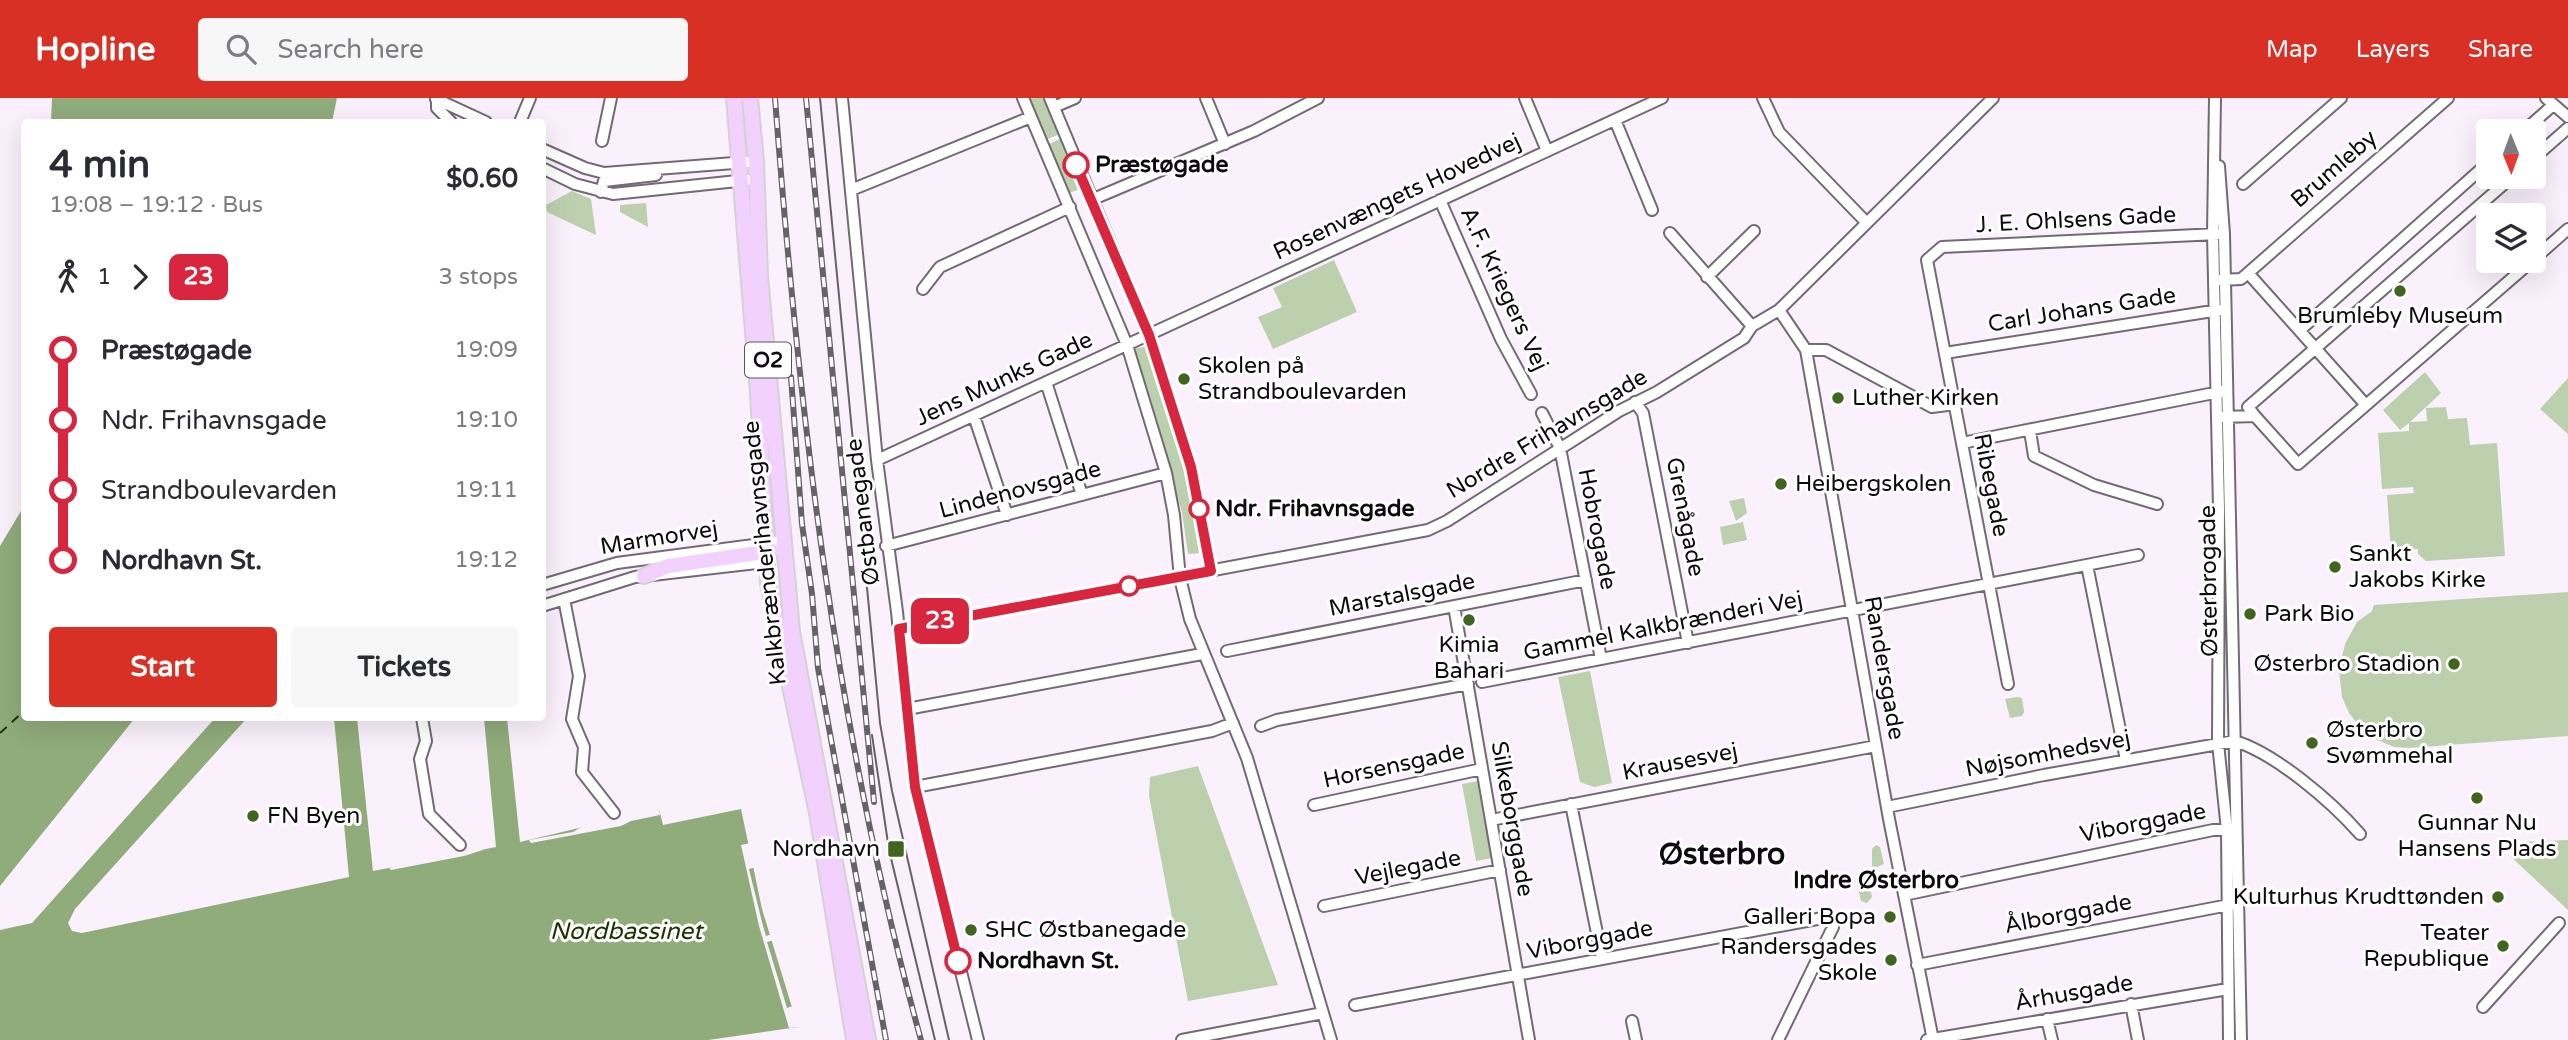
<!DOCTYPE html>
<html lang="en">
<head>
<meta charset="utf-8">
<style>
	:root { --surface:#fff; --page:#f7f7f7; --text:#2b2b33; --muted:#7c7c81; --accent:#d93025 }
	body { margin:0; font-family:"Varela Round",sans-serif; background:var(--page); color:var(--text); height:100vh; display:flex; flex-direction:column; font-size:26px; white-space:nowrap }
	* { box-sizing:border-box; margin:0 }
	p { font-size:23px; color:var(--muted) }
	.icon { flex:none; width:38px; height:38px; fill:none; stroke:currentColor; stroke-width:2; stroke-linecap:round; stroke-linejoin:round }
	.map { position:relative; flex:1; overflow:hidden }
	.sheet { position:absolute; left:21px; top:21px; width:525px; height:602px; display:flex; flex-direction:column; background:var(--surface); border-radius:7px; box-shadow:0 7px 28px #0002 }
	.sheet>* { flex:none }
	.badge { padding:0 14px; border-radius:10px; font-size:24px; line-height:46px }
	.needle { width:46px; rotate:179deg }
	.tools { position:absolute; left:2476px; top:21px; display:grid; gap:14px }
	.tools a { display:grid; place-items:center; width:70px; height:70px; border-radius:7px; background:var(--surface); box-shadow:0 7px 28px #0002; font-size:35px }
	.map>.badge { position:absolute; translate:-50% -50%; box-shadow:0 0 0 4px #fff }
	.legs { display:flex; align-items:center; gap:10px; height:77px; padding:0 28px; font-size:23px }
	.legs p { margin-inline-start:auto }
	.head { display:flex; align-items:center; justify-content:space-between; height:119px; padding:0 28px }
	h1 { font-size:38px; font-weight:800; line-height:52px }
	.action { display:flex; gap:14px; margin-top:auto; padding:14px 28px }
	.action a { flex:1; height:80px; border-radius:7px; background:var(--accent); color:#fff; font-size:28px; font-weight:800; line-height:80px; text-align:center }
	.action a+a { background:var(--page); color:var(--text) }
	ul { padding:0 28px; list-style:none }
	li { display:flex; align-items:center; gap:24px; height:70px; font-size:26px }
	li i { display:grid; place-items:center; width:10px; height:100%; margin:0 9px; background:currentColor }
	li i::after { content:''; width:18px; height:18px; margin:-9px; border:5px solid; border-radius:50%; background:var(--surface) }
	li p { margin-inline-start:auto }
	li:first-child i { background:linear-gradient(#0000 50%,currentColor 0) }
	li:last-child i { background:linear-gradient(currentColor 50%,#0000 0) }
	header { display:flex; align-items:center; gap:42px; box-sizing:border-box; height:98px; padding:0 35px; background:var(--accent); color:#fff }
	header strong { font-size:33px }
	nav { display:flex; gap:38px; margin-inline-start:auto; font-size:24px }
	.search { width:490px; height:63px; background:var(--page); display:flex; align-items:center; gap:18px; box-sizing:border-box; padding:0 24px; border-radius:7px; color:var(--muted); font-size:26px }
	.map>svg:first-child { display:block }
</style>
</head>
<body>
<header>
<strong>Hopline</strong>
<div class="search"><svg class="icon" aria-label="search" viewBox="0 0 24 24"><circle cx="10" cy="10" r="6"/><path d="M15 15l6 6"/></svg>Search here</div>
<nav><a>Map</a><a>Layers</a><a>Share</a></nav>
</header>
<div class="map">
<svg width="2568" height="942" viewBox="0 0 2568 942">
	<rect width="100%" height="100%" fill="#faf1fd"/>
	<path fill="#bcd0ae" d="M1027,0H1045L1060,36L1045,42Z
		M1062,40L1083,90L1069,95L1047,47Z
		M572,93L591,101L596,137L547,114L546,107Z
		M646,105L648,129L620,114V107Z
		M1334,162L1357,214L1273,251L1258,219L1282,209L1273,190Z
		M1148,248L1187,382L1199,455L1188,456L1182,414L1133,251Z
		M2425,274L2441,295L2410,324L2427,323L2426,310L2446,309L2448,321L2467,320L2470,347L2497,345L2505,458L2426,463L2418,456V451L2391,453L2387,397L2414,395L2413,389L2382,391L2378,335L2409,333V325L2400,332L2383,312Z
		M2568,280V336L2540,311Z
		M1744,400L1747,415L1736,423L1729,403Z
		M1743,424L1747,442L1723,447L1720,429Z
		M2568,494V638L2409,650L2394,649L2366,637L2349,615L2342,599L2339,572L2345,546L2357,524L2372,513L2374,507Z
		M1590,573L1612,685L1594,689L1580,684L1558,579Z
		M2017,599L2022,600L2024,614L2022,618L2010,620L2005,601Z
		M1198,668L1278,887L1188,903L1149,698L1150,679Z
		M1478,683L1492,760L1476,763L1462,686Z
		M2568,742V812L2511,759L2520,744Z
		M1876,747L1880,749L1884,766L1872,771V751Z
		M1860,775L1868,781L1872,799L1867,805L1861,803L1856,781Z"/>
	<path fill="#90ac7b" d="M52,0H337L332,24H51Z
		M24,408V620H135L0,788V448Z
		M215,620H247L75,811L68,825L72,833L82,835L349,779L334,620H357L373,773L496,749L484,620H507L520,744L659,711L663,727L741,711L762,811L798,929L708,942H0V832L32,825Z"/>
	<path fill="#faf1fd" d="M659,711L660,717L631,723L621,728L531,745L529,742L573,734L586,726L621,717Z
		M751,745L757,769L749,771L763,828L766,838L772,836L774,842L767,844L787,910L793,908L799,929L789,930L759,828L741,747Z
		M480,749L483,752L464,758L391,772L389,770Z"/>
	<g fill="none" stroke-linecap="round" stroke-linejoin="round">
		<path stroke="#1b3400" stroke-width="2" stroke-dasharray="9 7" stroke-linecap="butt" d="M0,635L24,613"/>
		<defs>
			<path id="minor" d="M437,0V10L451,24
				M842,0L877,362L897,514L915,689L978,942
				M1023,0L1127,247L1166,375L1174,417L1180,480L1190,521L1247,660L1331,942
				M1050,0L1149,237L1191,369L1211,473
				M1206,0L1225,46
				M1525,0L1547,53
				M1763,0L1779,34L1866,124
				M2215,0L2213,136L2219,410L2218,645L2227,732L2229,942
				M2546,0L2568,19
				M436,1L486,24
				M1054,9L1075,0
				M1615,22L1652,112
				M520,24L530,0
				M2524,33L2553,7
				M602,43L611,0
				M542,51L585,70L604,75L747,64
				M2534,60L2568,30
				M2219,68L2224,136L2241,942
				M542,70L575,86L613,96L747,82
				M2243,86L2341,0
				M851,92L1031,19
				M601,94L604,83L656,77
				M1091,102L1254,33L1318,0
				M1440,102L1501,241L1531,296
				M1670,135L1752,228
				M2534,161L2568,131
				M2248,175L2448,0
				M1707,179L1754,133
				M2220,182L2241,181L2248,175L2365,306
				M923,191L940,169L1070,109
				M1779,212L1806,252L1889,721L1933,942
				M2300,232L2488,65
				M1806,252H1826L1932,309L1955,306
				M1945,255L2219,212
				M1046,284L1082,397
				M1635,304L1643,315L1688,545
				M1542,315L1560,350L1601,561
				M974,318L1007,417
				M2255,318L2248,309L2512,79
				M2223,319L2255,318L2298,366L2532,163
				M2030,333L2034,358L2094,387L2157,406
				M1962,345L2224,293
				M877,362L1662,0
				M886,448L1166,375
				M2087,467L2126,662
				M542,487L617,465L783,443
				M564,501L579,578L572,621L584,649L582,674L614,715
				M542,508L635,479L766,464
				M1454,508L1529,942
				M899,531L1428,432L1447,423L1619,313L1657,294L1744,240L1752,228L1779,212L1993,0
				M1227,553L1586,482
				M1482,584L2138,457
				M2008,586L1927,162L1942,149L2218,136
				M907,611L1202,556
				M422,620L426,643L420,661L429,716L460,747
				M1261,628L1277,622L1468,586
				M915,689L1212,633L1233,625
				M1571,706L1602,860
				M1314,707L1482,671
				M1887,709L2044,677L2235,643C2276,656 2331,703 2360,736
				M1491,722L1876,648
				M1904,797L2213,732H2230
				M1324,808L1500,772
				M1917,867L2234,806
				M2131,906L2138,942
				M1355,907L1828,819L1833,829L1778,942
				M2483,909L2559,825
				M2047,921L2052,942
				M1632,923L1636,942
				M1182,942L1323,915
				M1927,942L2228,891"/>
			<path id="major" d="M734,0L758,295L768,485L817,715L854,942
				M750,0L756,63L760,178L792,533L868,942
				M644,478L668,468L772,453"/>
		</defs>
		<use href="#minor" stroke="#726a74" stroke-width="14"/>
		<use href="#major" stroke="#d4d3d4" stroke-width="18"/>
		<use href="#minor" stroke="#fff" stroke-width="10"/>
		<use href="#major" stroke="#f3d1fe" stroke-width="14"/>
		<path stroke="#676168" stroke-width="2" d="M820,0L880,625L892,693L949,942
			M872,637L889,752L935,942"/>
		<defs>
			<path id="rail" d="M775,0C799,317 836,635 921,942
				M806,0L874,704
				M791,279L802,426L812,496L818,570L886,942"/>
		</defs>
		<use href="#rail" stroke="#676168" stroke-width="6"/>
		<use href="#rail" stroke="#fff" stroke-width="3.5" stroke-dasharray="10" stroke-linecap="butt"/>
	</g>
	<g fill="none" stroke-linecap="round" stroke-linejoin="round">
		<defs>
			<path id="line-1" d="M958,863L915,689L899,531L1211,473L1191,369L1149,237L1076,67"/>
		</defs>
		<use href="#line-1" stroke="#fff" stroke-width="16"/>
		<use href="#line-1" stroke="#d7263d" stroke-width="10"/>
	</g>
	<g fill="#fff" stroke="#d7263d" stroke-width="3.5">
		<circle cx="1076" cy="67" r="12"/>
		<circle cx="1199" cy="411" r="9"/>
		<circle cx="1129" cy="488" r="9"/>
		<circle cx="958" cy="863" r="12"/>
	</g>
	<g fill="#40651e" stroke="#fff" stroke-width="2.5">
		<circle cx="2400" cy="193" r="7"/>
		<circle cx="1184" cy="281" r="7"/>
		<circle cx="1838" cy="300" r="7"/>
		<circle cx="1781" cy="386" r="7"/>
		<circle cx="2335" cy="469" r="7"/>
		<circle cx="2250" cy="516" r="7"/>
		<circle cx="1469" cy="522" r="7"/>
		<circle cx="2454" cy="566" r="7"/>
		<circle cx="2312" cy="645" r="7"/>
		<circle cx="2477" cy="700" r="7"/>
		<circle cx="253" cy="718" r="7"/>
		<rect x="887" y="742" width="18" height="18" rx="3.5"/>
		<circle cx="2498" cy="799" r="7"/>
		<circle cx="1890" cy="819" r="7"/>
		<circle cx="971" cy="832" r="7"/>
		<circle cx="2503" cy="848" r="7"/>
		<circle cx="1891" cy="862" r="7"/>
	</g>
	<g text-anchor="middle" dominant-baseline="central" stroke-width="6" stroke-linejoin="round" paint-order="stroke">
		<rect fill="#fff" stroke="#565457" stroke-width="2" x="745" y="244.5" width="46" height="35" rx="5"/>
		<g font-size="21" font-weight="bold" fill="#0e0b0f">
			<text x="768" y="262">O2</text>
		</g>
		<g font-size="23" font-weight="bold" fill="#0e0b0f" stroke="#fff" text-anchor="start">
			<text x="1095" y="67">Præstøgade</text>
			<text x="1215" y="411">Ndr. Frihavnsgade</text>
			<text x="977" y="863">Nordhavn St.</text>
		</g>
		<g font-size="23" fill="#0e0b0f" stroke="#fff">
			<text transform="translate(2334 71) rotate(-41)">Brumleby</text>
			<text transform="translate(1397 99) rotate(-25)">Rosenvængets Hovedvej</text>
			<text transform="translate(2076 122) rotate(-3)">J. E. Ohlsens Gade</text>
			<text transform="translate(1504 191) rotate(65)">A.F. Kriegers Vej</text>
			<text transform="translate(2082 212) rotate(-9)">Carl Johans Gade</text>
			<text transform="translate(1004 281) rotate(-25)">Jens Munks Gade</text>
			<text transform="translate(1547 336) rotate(-31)">Nordre Frihavnsgade</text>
			<text transform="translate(1991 387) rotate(79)">Ribegade</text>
			<text transform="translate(1020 392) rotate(-15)">Lindenovsgade</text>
			<text transform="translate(863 414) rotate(-97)">Østbanegade</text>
			<text transform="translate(1685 419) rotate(79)">Grenågade</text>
			<text transform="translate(1597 431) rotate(79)">Hobrogade</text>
			<text transform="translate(659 440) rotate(-9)">Marmorvej</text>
			<text transform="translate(765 455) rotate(-96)">Kalkbrænderihavnsgade</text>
			<text transform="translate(2209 483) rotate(-91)">Østerbrogade</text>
			<text transform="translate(1402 497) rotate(-11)">Marstalsgade</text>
			<text transform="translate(1663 528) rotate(-11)">Gammel Kalkbrænderi Vej</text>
			<text transform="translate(1884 570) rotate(80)">Randersgade</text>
			<text transform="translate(2048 656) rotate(-11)">Nøjsomhedsvej</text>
			<text transform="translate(1680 664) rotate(-11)">Krausesvej</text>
			<text transform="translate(1394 668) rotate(-12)">Horsensgade</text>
			<text transform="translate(1512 721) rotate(80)">Silkeborggade</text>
			<text transform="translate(2143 725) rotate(-11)">Viborggade</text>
			<text transform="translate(1408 770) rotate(-11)">Vejlegade</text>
			<text transform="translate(2068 816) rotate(-11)">Ålborggade</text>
			<text transform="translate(1590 842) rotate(-11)">Viborggade</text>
			<text transform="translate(2074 895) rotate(-10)">Århusgade</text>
		</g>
		<g font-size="23" fill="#0e0b0f" stroke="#fff" text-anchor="start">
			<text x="2400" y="218" text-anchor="middle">Brumleby Museum</text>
			<text x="1198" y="268">Skolen på<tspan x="1198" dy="26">Strandboulevarden</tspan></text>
			<text x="1852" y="300">Luther Kirken</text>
			<text x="1795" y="386">Heibergskolen</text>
			<text x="2349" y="456">Sankt<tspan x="2349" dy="26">Jakobs Kirke</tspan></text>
			<text x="2264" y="516">Park Bio</text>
			<text x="1469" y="547" text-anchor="middle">Kimia<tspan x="1469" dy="26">Bahari</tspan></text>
			<text x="2440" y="566" text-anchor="end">Østerbro Stadion</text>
			<text x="2326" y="632">Østerbro<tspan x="2326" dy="26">Svømmehal</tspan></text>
			<text x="267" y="718">FN Byen</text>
			<text x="2477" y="725" text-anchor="middle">Gunnar Nu<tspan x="2477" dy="26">Hansens Plads</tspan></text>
			<text x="880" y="751" text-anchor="end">Nordhavn</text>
			<text x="2484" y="799" text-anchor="end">Kulturhus Krudttønden</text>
			<text x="1876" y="819" text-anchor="end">Galleri Bopa</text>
			<text x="985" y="832">SHC Østbanegade</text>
			<text x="2489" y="835" text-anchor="end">Teater<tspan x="2489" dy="26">Republique</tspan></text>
			<text x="1877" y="849" text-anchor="end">Randersgades<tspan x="1877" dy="26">Skole</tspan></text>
		</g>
		<g font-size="24" font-weight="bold" fill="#0e0b0f" stroke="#fff">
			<text x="1876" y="782">Indre Østerbro</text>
		</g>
		<g font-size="24" font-style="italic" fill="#1b3400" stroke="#fff">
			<text x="626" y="833">Nordbassinet</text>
		</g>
		<g font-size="30" font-weight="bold" fill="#0e0b0f" stroke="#fff">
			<text x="1722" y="756">Østerbro</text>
		</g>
	</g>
</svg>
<div class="tools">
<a><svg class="needle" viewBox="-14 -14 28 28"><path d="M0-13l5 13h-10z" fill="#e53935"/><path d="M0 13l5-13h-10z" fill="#7c7c81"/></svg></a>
<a><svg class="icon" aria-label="layers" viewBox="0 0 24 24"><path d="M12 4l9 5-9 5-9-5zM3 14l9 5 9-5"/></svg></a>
</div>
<b class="badge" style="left:940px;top:523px;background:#d7263d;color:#fff">23</b>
<section class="sheet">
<div class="head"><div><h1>4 min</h1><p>19:08 – 19:12 · Bus</p></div><b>$0.60</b></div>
<div class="legs"><svg class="icon" aria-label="walk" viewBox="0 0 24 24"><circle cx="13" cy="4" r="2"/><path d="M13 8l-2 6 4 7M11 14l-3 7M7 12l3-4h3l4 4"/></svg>1<svg class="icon" aria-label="forward" viewBox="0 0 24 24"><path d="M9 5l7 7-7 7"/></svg><b class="badge" style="background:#d7263d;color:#fff">23</b><p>3 stops</p></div>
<ul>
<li><i style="color:#d7263d"></i><b>Præstøgade</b><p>19:09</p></li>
<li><i style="color:#d7263d"></i><span>Ndr. Frihavnsgade</span><p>19:10</p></li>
<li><i style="color:#d7263d"></i><span>Strandboulevarden</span><p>19:11</p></li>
<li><i style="color:#d7263d"></i><b>Nordhavn St.</b><p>19:12</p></li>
</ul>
<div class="action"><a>Start</a><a>Tickets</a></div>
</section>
</div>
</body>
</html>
